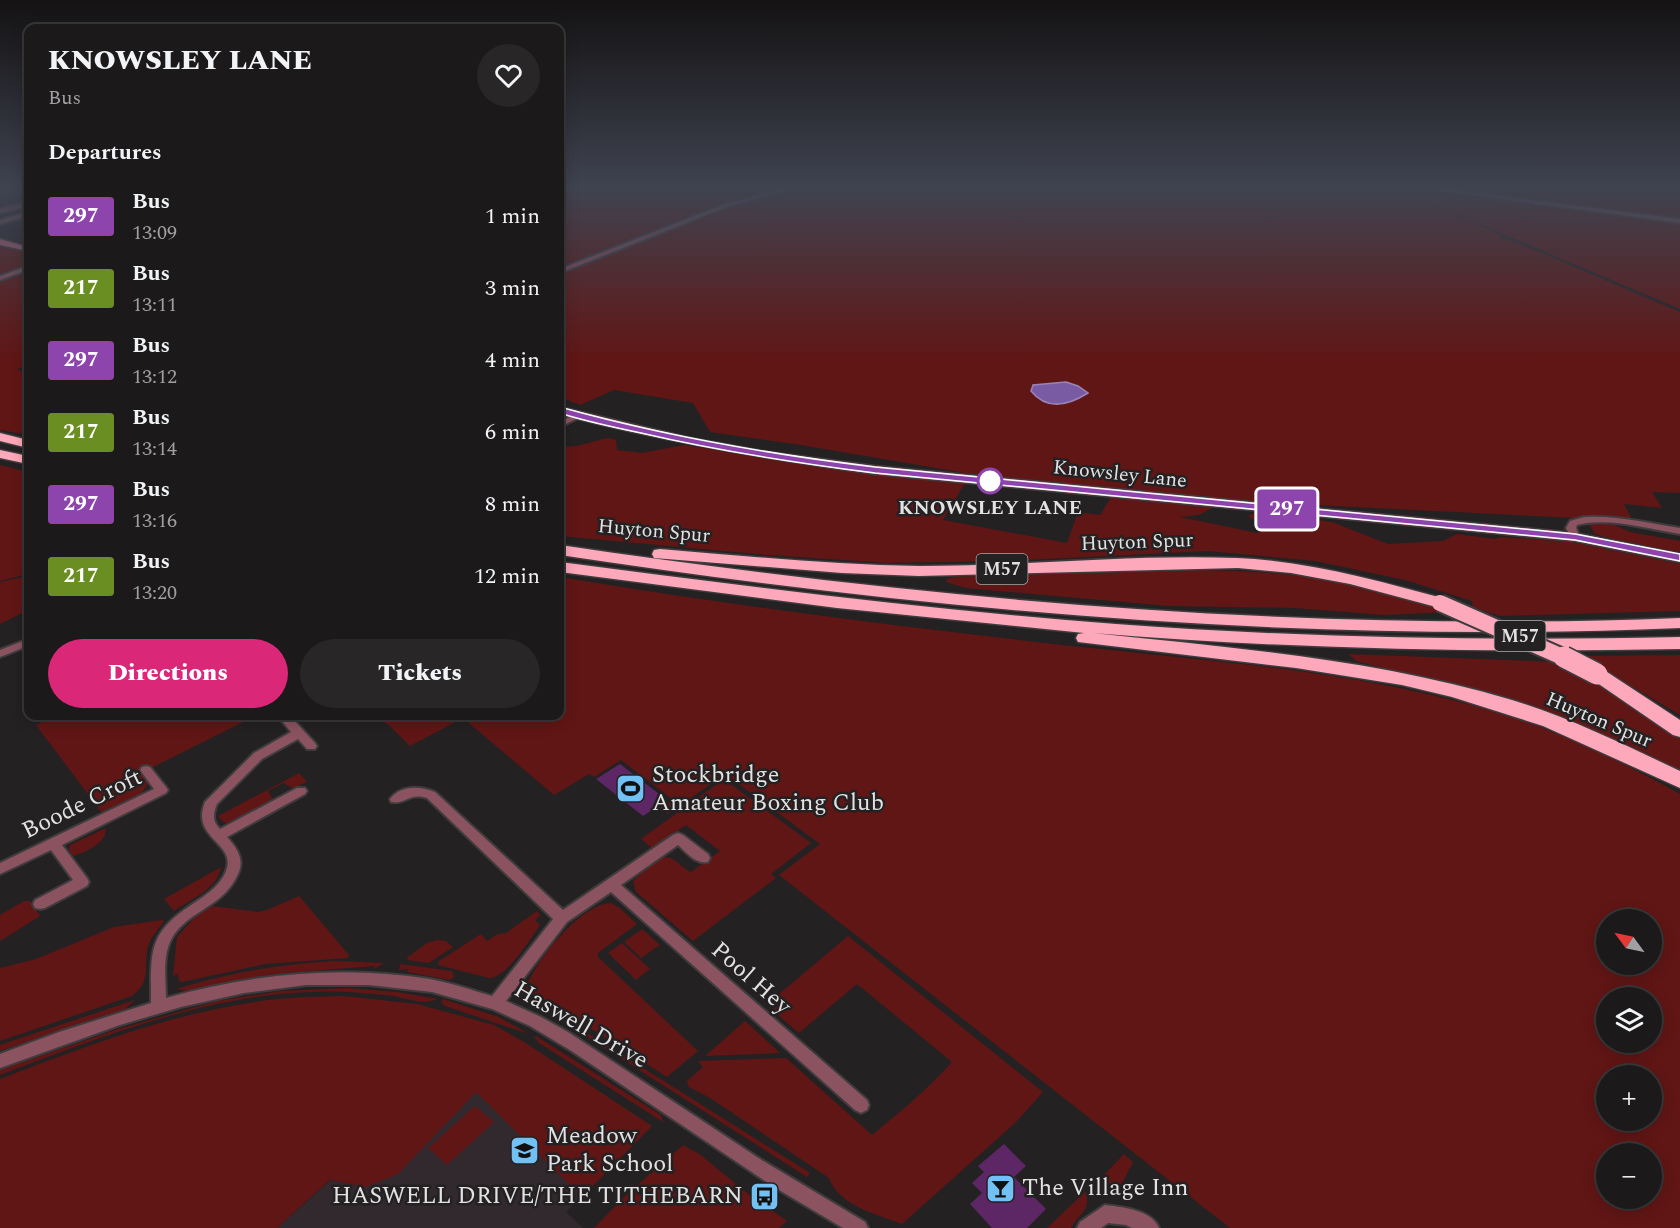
<!DOCTYPE html>
<html lang="en">
<head>
<meta charset="utf-8">
<style>
	:root { --surface:#1b191a; --page:#282627; --text:#f1f3f6; --muted:#a0a0a2; --line:#393839; --accent:#db2777 }
	body { margin:0; font-family:Spectral,serif; background:var(--page); color:var(--text); height:100vh; display:flex; flex-direction:column; font-size:22px; white-space:nowrap }
	* { box-sizing:border-box; margin:0 }
	p { font-size:20px; color:var(--muted) }
	.icon { flex:none; width:33px; height:33px; fill:none; stroke:currentColor; stroke-width:2; stroke-linecap:round; stroke-linejoin:round }
	.map { position:relative; flex:1; overflow:hidden }
	.sheet { position:absolute; left:24px; top:24px; width:540px; height:696px; display:flex; flex-direction:column; background:var(--surface); border-radius:12px; box-shadow:0 3px 15px #0003,0 0 0 2px var(--line) }
	.sheet>* { flex:none }
	.badge { padding:0 12px; border-radius:4px; font-size:21px; line-height:39px }
	.needle { width:39px; rotate:303deg }
	.controls { position:absolute; left:1596px; top:909px; display:grid; gap:12px }
	.controls a { display:grid; place-items:center; width:66px; height:66px; border-radius:50%; background:var(--surface); box-shadow:0 3px 15px #0003,0 0 0 2px var(--line); font-size:30px }
	.map>.badge { position:absolute; translate:-50% -50%; box-shadow:0 0 0 3px #fff }
	h2 { padding:0 24px; font-size:22px; line-height:54px }
	.round { display:grid; place-items:center; flex:none; width:63px; height:63px; border-radius:32px; background:var(--page) }
	.headline { display:flex; align-items:center; justify-content:space-between; height:102px; padding:0 24px }
	h1 { font-size:28px; font-weight:800; line-height:45px }
	.cta { display:flex; gap:12px; margin-top:auto; padding:12px 24px }
	.cta a { flex:1; height:69px; border-radius:36px; background:var(--accent); color:#fff; font-size:24px; font-weight:800; line-height:69px; text-align:center }
	.cta a+a { background:var(--page); color:var(--text) }
	ul { padding:0; list-style:none }
	li { display:flex; align-items:center; gap:18px; height:72px; padding:0 24px }
	li div { flex:1 }
	li b { display:block; font-size:22px }
	li em { font-style:normal }
	li .badge { min-width:66px; font-weight:700; text-align:center }
	.map>svg:first-child { display:block }
</style>
</head>
<body>
<div class="map">
<svg width="1680" height="1228" viewBox="0 0 1680 1228">
	<rect width="100%" height="100%" fill="#242123"/>
	<path fill="#31292e" d="M524,1042L652,1126L566,1212L583,1228H277L331,1180L366,1187Z"/>
	<path fill="#601615" fill-rule="evenodd" d="M560,187H1680V309L1427,202L1501,235L1502,239H1509L1680,312V493L1652,492L1662,508L1624,504L1633,521L1255,502L977,475L801,445L710,432L693,403L614,390L580,405L560,397V272L616,247L560,270Z
		M0,245L28,252V266L0,276Z
		M28,269V365L17,369L28,374V435L0,430V279Z
		M610,438L616,440L617,450L642,453L684,445L844,469L966,481L943,520L1067,543L1078,512L1100,515L1112,496L1214,507L1199,515L1180,517L1257,533L1264,527L1248,516L1257,512L1332,522L1388,544L1443,541L1457,534L1495,539L1501,537L1572,542L1680,564V611L1499,616L1473,607L1472,601L1405,580L1315,561L1208,551L1008,561L889,563L767,555L560,536V446C579,449 592,440 610,438Z
		M0,465L28,472V574L0,581Z
		M1599,523L1614,525L1630,532L1680,541V553L1604,537L1594,533L1589,524Z
		M1134,570C1246,569 1342,571 1449,612L1384,615L1295,608L1168,606L966,588L946,582L947,579L955,577Z
		M28,576V610L0,624V582Z
		M560,577C726,605 895,626 1063,645C1204,661 1347,669 1485,709C1553,728 1618,760 1680,794V1228H1230L779,875L820,844L725,774L668,814L660,808L672,799L621,760L594,777L589,774L554,795L463,718L410,746L390,726L374,716H560ZM1606,920H1652V964H1606ZM1606,998H1652V1042H1606ZM1606,1076H1652V1120H1606ZM1606,1154H1652V1198H1606Z
		M1348,654L1560,662L1591,679L1680,737V772L1597,732L1434,681L1356,661Z
		M1680,655V715L1581,656Z
		M56,716H255L143,772L149,782L142,793L102,813L36,725Z
		M299,773L307,782L293,788L283,783L268,791L272,798C262,811 238,821 224,823L218,816Z
		M724,779L811,843L771,874L776,878L693,941L636,892L633,882C637,876 659,856 667,857C675,858 683,869 691,872L720,851L686,825L652,848L641,839Z
		M106,828C107,843 86,852 73,856L69,850L70,845Z
		M221,867C217,890 191,899 174,911L164,899Z
		M299,896L349,955L348,958L265,964L182,982L179,981L178,974L173,976L177,937L195,917L212,906L258,912L267,910Z
		M24,901H30L40,916L0,941V915Z
		M611,903L620,908L637,924L598,953V957L698,1051L667,1077L576,1019L525,992C531,965 581,903 611,903Z
		M537,911L542,918L539,916L535,920L540,925C531,938 506,979 489,978L438,965L439,961L481,934L487,941L498,934L506,933Z
		M162,920L164,921C158,930 149,939 147,950C144,971 151,981 132,996L0,1041V968L36,959L114,927Z
		M642,929L660,945L641,958L624,942Z
		M848,936L1043,1092L1015,1123L902,1224C876,1214 839,1206 829,1178L710,1098L689,1087L687,1081L703,1067L698,1061L786,1058L872,1135C900,1112 927,1090 952,1062L857,984L799,1033L772,1010L781,1002L777,1000L778,995Z
		M437,940L446,941L453,947L429,963L407,960L408,957L427,943Z
		M622,943L650,969L636,980L608,953Z
		M334,961L384,963L374,969L375,966L273,974L188,991L176,989C228,973 279,964 334,961Z
		M400,964L452,971L454,977L449,980L407,972L408,969L399,970Z
		M348,988L397,992L438,999C423,1005 409,999 393,996C379,994 363,993 348,992C326,991 302,992 280,994C186,1003 88,1042 0,1075V1070L17,1064L118,1029L217,1001L280,991Z
		M343,996L417,1004L494,1025L524,1042L652,1126L582,1197L476,1092L398,1174L366,1187L330,1180L277,1228H0V1079C83,1047 167,1015 255,1002C284,997 313,997 343,996Z
		M443,999L499,1017L529,1034L445,1006L441,1002Z
		M135,1000L125,1009L0,1051V1045Z
		M553,1015H557L592,1036L810,1173L807,1177Z
		M745,1021L780,1053L705,1056Z
		M536,1036L661,1115L663,1122L539,1043L534,1037Z
		M475,1106L494,1122L447,1165L428,1148Z
		M683,1145L701,1155L748,1194L787,1221L779,1228H594L624,1197Z
		M1124,1154L1133,1162L1116,1195L1100,1179Z
		M1085,1192C1093,1208 1078,1215 1071,1228H1047Z"/>
	<path fill="#795ba4" stroke="#9984b7" stroke-width="1.5" d="M1066,382L1078,386L1088,393C1069,405 1047,411 1031,391L1033,385Z"/>
	<path fill="#5c2764" d="M620,764L667,800L643,816L596,779Z
		M1004,1144L1026,1166L1014,1177L1046,1209L1027,1228H992L970,1204L982,1193L972,1183L984,1172L978,1166Z"/>
	<g fill="none" stroke-linecap="round" stroke-linejoin="round">
		<defs>
			<path id="minor" d="M791,187H799L729,206L560,273V269L725,204Z
				M1413,187H1426L1680,219V223Z
				M28,202V206L0,213V209Z
				M28,212V216L0,224V220Z
				M28,266V270L0,280V276Z
				M575,414H578L582,416L560,427V422Z
				M1584,517C1617,515 1648,523 1680,528V534C1647,529 1610,517 1577,525L1576,528L1580,537L1578,539H1572L1566,528L1570,521Z
				M28,639V646L0,657V650Z
				M288,717L292,718L315,743L317,746L315,749H307L298,739L262,759L217,804C213,814 212,821 220,829L297,788H305L307,791L305,794L227,837C237,848 245,860 238,874C224,907 187,911 172,938C162,956 166,979 166,998C251,974 342,965 430,979C451,983 472,990 492,996L553,919L427,798C409,792 405,805 391,802L390,799C401,785 420,786 435,792L563,910L673,835L678,833L683,835L708,854L710,858L708,862C696,865 686,852 678,845L621,885L867,1100L869,1105L867,1110L861,1113L855,1110L611,892L567,922L506,1001L541,1017L568,1032L760,1159L865,1222L868,1228H843L774,1187L570,1050L530,1026L492,1009L432,992L369,985H306L244,993L181,1007L120,1025L0,1068V1054L59,1032L151,1003C151,947 148,933 197,901C209,893 221,884 226,871C237,842 190,839 205,802L254,753L291,732L282,721L284,718Z
				M146,766L150,767L166,787L168,790L166,793L62,845L87,878L89,882L87,886L45,908L40,909L35,908L33,904L35,900L73,880L51,850L0,874V863L154,789L140,770L142,767Z
				M1105,1205C1122,1207 1152,1210 1159,1228H1132L1126,1225L1108,1223L1101,1228H1077L1080,1222Z"/>
			<path id="secondary" d="M0,239L28,247V251L0,245Z
				M560,407L690,438L768,452L875,466L1575,533L1680,554V562L1575,541L875,474C773,460 674,443 574,418L560,414Z"/>
			<path id="motorway" d="M0,433L28,440V448L0,441Z
				M0,450L28,456V464L0,458Z
				M560,545C930,600 1306,633 1680,618V628C1306,644 930,611 560,555Z
				M660,549C746,556 832,565 919,566C1025,566 1131,554 1237,558C1309,561 1378,581 1446,599L1449,603L1446,607L1440,608L1350,584L1291,573L1238,568L919,576L842,573L654,558L652,554L654,550Z
				M560,562C745,586 930,610 1116,624C1304,638 1492,641 1680,637V649C1484,653 1289,649 1093,633C1234,648 1376,659 1512,700C1570,718 1625,745 1680,771V788L1543,726L1452,697L1402,685L1296,668L1078,642L1076,638L1078,634L1084,633L837,608L560,572Z
				M1597,668L1604,670L1680,720V737L1673,735L1590,678L1587,674L1590,670Z"/>
		</defs>
		<use href="#minor" stroke="#3f3c3e" stroke-width="4"/>
		<use href="#secondary" stroke="#3f3c3e" stroke-width="3"/>
		<use href="#motorway" stroke="#3f3c3e" stroke-width="3"/>
		<use href="#minor" fill="#8b5260" fill-rule="evenodd"/>
		<use href="#secondary" fill="#c76b82" fill-rule="evenodd"/>
		<use href="#motorway" fill="#fea8bb" fill-rule="evenodd"/>
		<defs>
			<path id="motorway-bridge-far1" d="M1440,603L1567,659"/>
			<path id="motorway-bridge" d="M1564,657L1597,674"/>
		</defs>
		<use href="#motorway-bridge-far1" stroke="#3f3c3e" stroke-width="20" stroke-linecap="butt"/>
		<use href="#motorway-bridge" stroke="#3f3c3e" stroke-width="24" stroke-linecap="butt"/>
		<use href="#motorway-bridge-far1" stroke="#fea8bb" stroke-width="16"/>
		<use href="#motorway-bridge" stroke="#fea8bb" stroke-width="21"/>
	</g>
	<linearGradient id="sky" x2="0" y2="1"><stop stop-color="#141213"/><stop offset="0.52" stop-color="#3f4350"/><stop offset="1" stop-color="#3f4350" stop-opacity="0"/></linearGradient>
	<rect width="1680" height="359" fill="url(#sky)"/>
	<path fill="#8e44ad" stroke="#fff" stroke-width="1.5" d="M560,407C664,436 768,454 875,467L1575,534L1680,554V561L1575,540L875,473C796,463 718,451 641,433C612,427 584,421 556,412L555,410Z"/>
	<defs>
		<symbol id="stadium-square" viewBox="-11 -11 22 22"><rect x="-9" y="-9" width="18" height="18" rx="4" fill="#71c1f5" stroke="#242123"/><path d="M0-5a6.5 5 0 1 0 0 10a6.5 5 0 1 0 0-10ZM-3.5-1.8h7v3.6h-7Z" fill="#111"/></symbol>
		<symbol id="school-square" viewBox="-11 -11 22 22"><rect x="-9" y="-9" width="18" height="18" rx="4" fill="#71c1f5" stroke="#242123"/><path d="M0-5L7-2L0 1L-7-2ZM-4 1L0 2.5L4 1V4Q0 6-4 4Z" fill="#111"/></symbol>
		<symbol id="bar-square" viewBox="-11 -11 22 22"><rect x="-9" y="-9" width="18" height="18" rx="4" fill="#71c1f5" stroke="#242123"/><path d="M-6-5H6L.8 .8V4.5H3.5V6h-7V4.5H-.8V.8Z" fill="#111"/></symbol>
		<symbol id="bus-square" viewBox="-11 -11 22 22"><rect x="-9" y="-9" width="18" height="18" rx="4" fill="#71c1f5" stroke="#242123"/><path d="M-5-6H5V4H4V6H2V4H-2V6H-4V4H-5ZM-3.5-4V0h7V-4ZM-3.5 1.2v1.5H-2V1.2ZM2 1.2v1.5H3.5V1.2Z" fill="#111"/></symbol>
	</defs>
	<g fill-rule="evenodd">
		<use href="#stadium-square" x="614" y="772" width="33" height="33"/>
		<use href="#school-square" x="508" y="1134" width="33" height="33"/>
		<use href="#bar-square" x="984" y="1172" width="33" height="33"/>
		<use href="#bus-square" x="748" y="1180" width="33" height="33"/>
	</g>
	<circle fill="#fff" stroke="#8e44ad" stroke-width="3" cx="990" cy="481" r="12"/>
	<g text-anchor="middle" dominant-baseline="central" stroke-width="5" stroke-linejoin="round" paint-order="stroke">
		<g fill="#242123" stroke="#aaa8a9" stroke-width="1.5">
			<rect x="976.5" y="554" width="51" height="30" rx="4.5"/>
			<rect x="1494.5" y="621" width="51" height="30" rx="4.5"/>
		</g>
		<g font-size="18" font-weight="bold" fill="#e3e2e3">
			<text x="1002" y="569">M57</text>
			<text x="1520" y="636">M57</text>
		</g>
		<g font-size="20" fill="#e3e2e3" stroke="#242123">
			<text transform="translate(1120 474) rotate(6)">Knowsley Lane</text>
			<text transform="translate(654 531) rotate(5)">Huyton Spur</text>
			<text transform="translate(1137 542) rotate(-2)">Huyton Spur</text>
			<text transform="translate(1599 720) rotate(23)">Huyton Spur</text>
		</g>
		<g font-size="20" font-weight="bold" fill="#e3e2e3" stroke="#242123">
			<text x="990" y="508">KNOWSLEY LANE</text>
		</g>
		<g font-size="24" fill="#e3e2e3" stroke="#242123" text-anchor="start">
			<text x="652" y="775">Stockbridge<tspan x="652" dy="28">Amateur Boxing Club</tspan></text>
			<text x="546" y="1136">Meadow<tspan x="546" dy="28">Park School</tspan></text>
			<text x="1022" y="1188">The Village Inn</text>
			<text x="743" y="1196" text-anchor="end">HASWELL DRIVE/THE TITHEBARN</text>
		</g>
		<g font-size="24" fill="#e3e2e3" stroke="#242123">
			<text transform="translate(82 804) rotate(-26)">Boode Croft</text>
			<text transform="translate(751 978) rotate(41)">Pool Hey</text>
			<text transform="translate(581 1025) rotate(30)">Haswell Drive</text>
		</g>
	</g>
</svg>
<div class="controls">
<a><svg class="needle" viewBox="-14 -14 28 28"><path d="M0-13l5 13h-10z" fill="#e53935"/><path d="M0 13l5-13h-10z" fill="#a0a0a2"/></svg></a>
<a><svg class="icon" aria-label="layers" viewBox="0 0 24 24"><path d="M12 4l9 5-9 5-9-5zM3 14l9 5 9-5"/></svg></a>
<a>+</a>
<a>−</a>
</div>
<b class="badge" style="left:1287px;top:509px;background:#8e44ad;color:#fff">297</b>
<section class="sheet">
<div class="headline"><div><h1>KNOWSLEY LANE</h1><p>Bus</p></div><a class="round"><svg class="icon" aria-label="heart" viewBox="0 0 24 24"><path d="M12 20l-8-8c-3-5 5-10 8-4 3-6 11-1 8 4z"/></svg></a></div>
<h2>Departures</h2>
<ul>
<li><span class="badge" style="background:#8e44ad;color:#fff">297</span><div><b>Bus</b><p>13:09</p></div><em>1 min</em></li>
<li><span class="badge" style="background:#6b8e23;color:#fff">217</span><div><b>Bus</b><p>13:11</p></div><em>3 min</em></li>
<li><span class="badge" style="background:#8e44ad;color:#fff">297</span><div><b>Bus</b><p>13:12</p></div><em>4 min</em></li>
<li><span class="badge" style="background:#6b8e23;color:#fff">217</span><div><b>Bus</b><p>13:14</p></div><em>6 min</em></li>
<li><span class="badge" style="background:#8e44ad;color:#fff">297</span><div><b>Bus</b><p>13:16</p></div><em>8 min</em></li>
<li><span class="badge" style="background:#6b8e23;color:#fff">217</span><div><b>Bus</b><p>13:20</p></div><em>12 min</em></li>
</ul>
<div class="cta"><a>Directions</a><a>Tickets</a></div>
</section>
</div>
</body>
</html>
